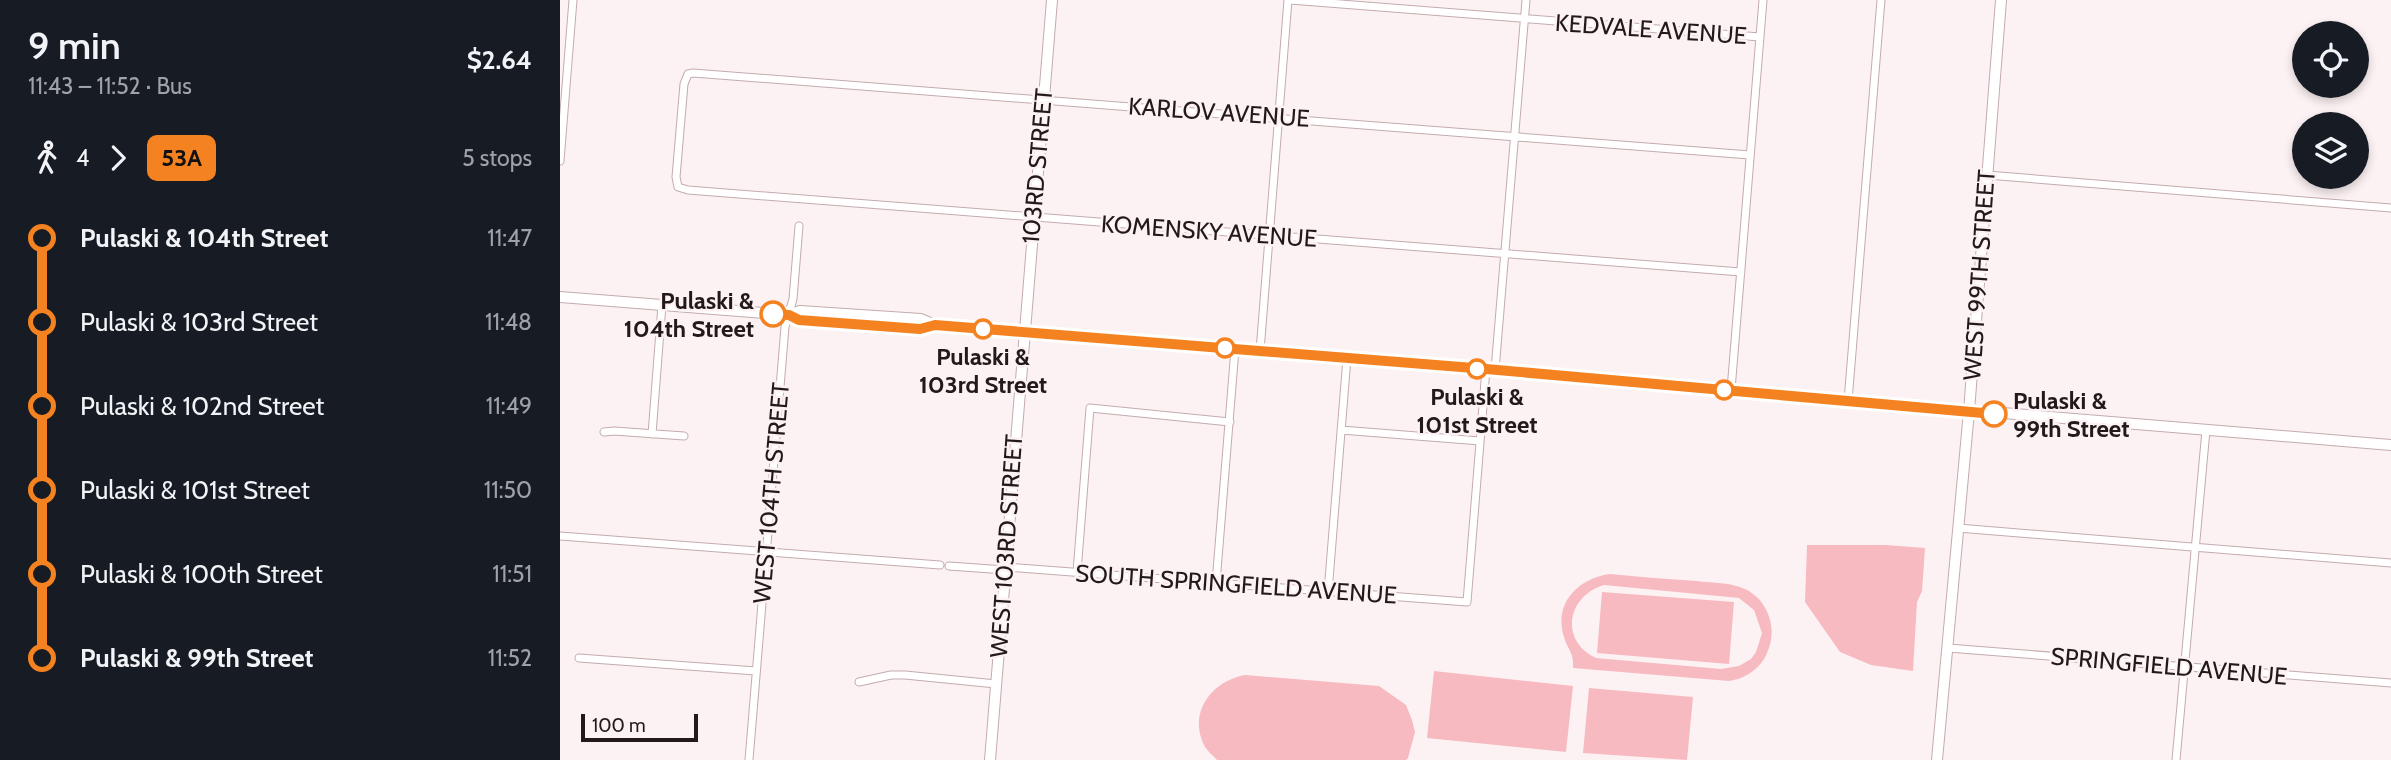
<!DOCTYPE html>
<html lang="en">
<head>
<meta charset="utf-8">
<style>
	:root { --surface:#171b24; --page:#20242c; --text:#f1f3f6; --muted:#9ea1a6 }
	body { margin:0; font-family:Cabin,sans-serif; background:var(--page); color:var(--text); height:100vh; display:flex; flex-direction:column; font-size:26px; white-space:nowrap }
	* { box-sizing:border-box; margin:0 }
	p { font-size:23px; color:var(--muted) }
	.icon { flex:none; width:38px; height:38px; fill:none; stroke:currentColor; stroke-width:2; stroke-linecap:round; stroke-linejoin:round }
	.map { position:relative; flex:1; overflow:hidden }
	.details { display:flex; flex-direction:column; background:var(--surface); width:560px }
	.details>* { flex:none }
	.badge { padding:0 14px; border-radius:10px; font-size:24px; line-height:46px }
	.controls { position:absolute; left:1732px; top:21px; display:grid; gap:14px }
	.controls a { display:grid; place-items:center; width:77px; height:77px; border-radius:50%; background:var(--surface); box-shadow:0 4px 10px #0003; font-size:35px }
	.scale { position:absolute; left:21px; bottom:18px; width:117px; box-sizing:border-box; padding-left:7px; border:4px solid #22191a; border-top:0; font-size:19px; line-height:24px; white-space:nowrap; color:#22191a; -webkit-text-stroke:5px #fdf2f3; paint-order:stroke }
	.map>.badge { position:absolute; translate:-50% -50%; box-shadow:0 0 0 4px #fff }
	.legs { display:flex; align-items:center; gap:10px; height:77px; padding:0 28px; font-size:23px }
	.legs p { margin-inline-start:auto }
	.headline { display:flex; align-items:center; justify-content:space-between; height:119px; padding:0 28px }
	h1 { font-size:38px; font-weight:600; line-height:52px }
	ul { padding:0 28px; list-style:none }
	li { display:flex; align-items:center; gap:24px; height:84px; font-size:26px }
	li i { display:grid; place-items:center; width:10px; height:100%; margin:0 9px; background:currentColor }
	li i::after { content:''; width:18px; height:18px; margin:-9px; border:5px solid; border-radius:50%; background:var(--surface) }
	li p { margin-inline-start:auto }
	li:first-child i { background:linear-gradient(#0000 50%,currentColor 0) }
	li:last-child i { background:linear-gradient(currentColor 50%,#0000 0) }
	main { display:flex; flex:1; min-height:0 }
	.map>svg:first-child { display:block }
</style>
</head>
<body>
<main>
<section class="details">
<div class="headline"><div><h1>9 min</h1><p>11:43 – 11:52 · Bus</p></div><b>$2.64</b></div>
<div class="legs"><svg class="icon" aria-label="walk" viewBox="0 0 24 24"><circle cx="13" cy="4" r="2"/><path d="M13 8l-2 6 4 7M11 14l-3 7M7 12l3-4h3l4 4"/></svg>4<svg class="icon" aria-label="forward" viewBox="0 0 24 24"><path d="M9 5l7 7-7 7"/></svg><b class="badge" style="background:#f58220;color:#111">53A</b><p>5 stops</p></div>
<ul>
<li><i style="color:#f58220"></i><b>Pulaski &amp; 104th Street</b><p>11:47</p></li>
<li><i style="color:#f58220"></i><span>Pulaski &amp; 103rd Street</span><p>11:48</p></li>
<li><i style="color:#f58220"></i><span>Pulaski &amp; 102nd Street</span><p>11:49</p></li>
<li><i style="color:#f58220"></i><span>Pulaski &amp; 101st Street</span><p>11:50</p></li>
<li><i style="color:#f58220"></i><span>Pulaski &amp; 100th Street</span><p>11:51</p></li>
<li><i style="color:#f58220"></i><b>Pulaski &amp; 99th Street</b><p>11:52</p></li>
</ul>
</section>
<div class="map">
<svg width="1831" height="760" viewBox="0 0 1831 760">
	<rect width="100%" height="100%" fill="#fdf2f3"/>
	<path fill="#f7bac1" fill-rule="evenodd" d="M1247,545H1326L1365,548L1362,591L1357,602L1353,671L1311,665L1280,652L1245,602Z
		M1050,574C1079,577 1108,579 1137,581C1150,583 1166,582 1180,587C1207,596 1219,628 1207,653C1201,668 1185,679 1169,681L1013,668C1014,652 1008,651 1004,637C993,604 1018,578 1050,574ZM1044,585L1179,598L1194,610L1202,633L1196,652L1191,659L1179,666L1161,669L1036,658C999,641 1007,596 1044,585Z
		M1042,592L1174,602L1169,664L1037,653Z
		M874,671L1013,686L1006,752L867,738Z
		M685,675L819,686L846,705L852,720L855,732L848,758L846,760H657C654,756 648,752 645,747C627,714 651,681 685,675Z
		M1029,688L1133,697L1127,760L1023,753Z"/>
	<g fill="none" stroke-linecap="round" stroke-linejoin="round">
		<defs>
			<path id="street" d="M730,0L1200,37
				M0,161L13,0
				M1427,175L1831,208
				M1181,272L128,190L118,187L116,177L124,84L128,74L133,73L1190,155
				M700,351L728,0
				M935,370L966,0
				M1171,390L1203,0
				M1288,401L1321,0
				M781,430L920,441
				M44,432L54,431L124,436
				M92,434L102,305
				M1398,528L1831,563
				M0,536L380,565
				M389,566L445,570
				M445,567L907,602L926,369
				M517,572L530,408L670,422
				M656,583L675,349
				M768,592L787,358
				M1388,648L1831,683
				M19,658L196,671
				M299,682L331,675H345L436,684
				M189,760L225,327L233,299L239,226
				M1616,760L1646,430"/>
			<path id="secondary" d="M0,297L229,315L239,320L360,329L375,325
				M229,315L240,311L361,319L375,325L1831,445
				M430,760L492,0
				M1377,760L1409,411L1441,0"/>
		</defs>
		<use href="#street" stroke="#c4abae" stroke-width="9"/>
		<use href="#secondary" stroke="#c4abae" stroke-width="12"/>
		<use href="#street" stroke="#fff" stroke-width="7"/>
		<use href="#secondary" stroke="#fff" stroke-width="10"/>
	</g>
	<g fill="none" stroke-linecap="round" stroke-linejoin="round">
		<defs>
			<path id="line-1" d="M213,314L229,315L239,320L360,329L375,325L926,369L1434,414"/>
		</defs>
		<use href="#line-1" stroke="#fff" stroke-width="16"/>
		<use href="#line-1" stroke="#f58220" stroke-width="10"/>
	</g>
	<g fill="#fff" stroke="#f58220" stroke-width="3.5">
		<circle cx="213" cy="314" r="12"/>
		<circle cx="423" cy="329" r="9"/>
		<circle cx="665" cy="348" r="9"/>
		<circle cx="917" cy="369" r="9"/>
		<circle cx="1164" cy="390" r="9"/>
		<circle cx="1434" cy="414" r="12"/>
	</g>
	<g text-anchor="middle" dominant-baseline="central" stroke-width="5" stroke-linejoin="round" paint-order="stroke">
		<g font-size="24" fill="#22191a" stroke="#fdf2f3">
			<text transform="translate(1091 29) rotate(4)">KEDVALE AVENUE</text>
			<text transform="translate(659 112) rotate(4)">KARLOV AVENUE</text>
			<text transform="translate(477 166) rotate(-85)">103RD STREET</text>
			<text transform="translate(649 231) rotate(4)">KOMENSKY AVENUE</text>
			<text transform="translate(1419 275) rotate(-86)">WEST 99TH STREET</text>
			<text transform="translate(211 493) rotate(-85)">WEST 104TH STREET</text>
			<text transform="translate(446 546) rotate(-86)">WEST 103RD STREET</text>
			<text transform="translate(676 584) rotate(4)">SOUTH SPRINGFIELD AVENUE</text>
			<text transform="translate(1609 666) rotate(5)">SPRINGFIELD AVENUE</text>
		</g>
		<g font-size="24" font-weight="bold" fill="#22191a" stroke="#fdf2f3">
			<text x="194" y="300" text-anchor="end">Pulaski &amp;<tspan x="194" dy="28">104th Street</tspan></text>
			<text x="423" y="356">Pulaski &amp;<tspan x="423" dy="28">103rd Street</tspan></text>
			<text x="917" y="396">Pulaski &amp;<tspan x="917" dy="28">101st Street</tspan></text>
			<text x="1453" y="400" text-anchor="start">Pulaski &amp;<tspan x="1453" dy="28">99th Street</tspan></text>
		</g>
	</g>
</svg>
<div class="controls">
<a><svg class="icon" aria-label="locate" viewBox="0 0 24 24"><circle cx="12" cy="12" r="6"/><path d="M12 2v4M12 18v4M2 12h4M18 12h4"/></svg></a>
<a><svg class="icon" aria-label="layers" viewBox="0 0 24 24"><path d="M12 4l9 5-9 5-9-5zM3 14l9 5 9-5"/></svg></a>
</div>
<div class="scale">100 m</div>
</div>
</main>
</body>
</html>
